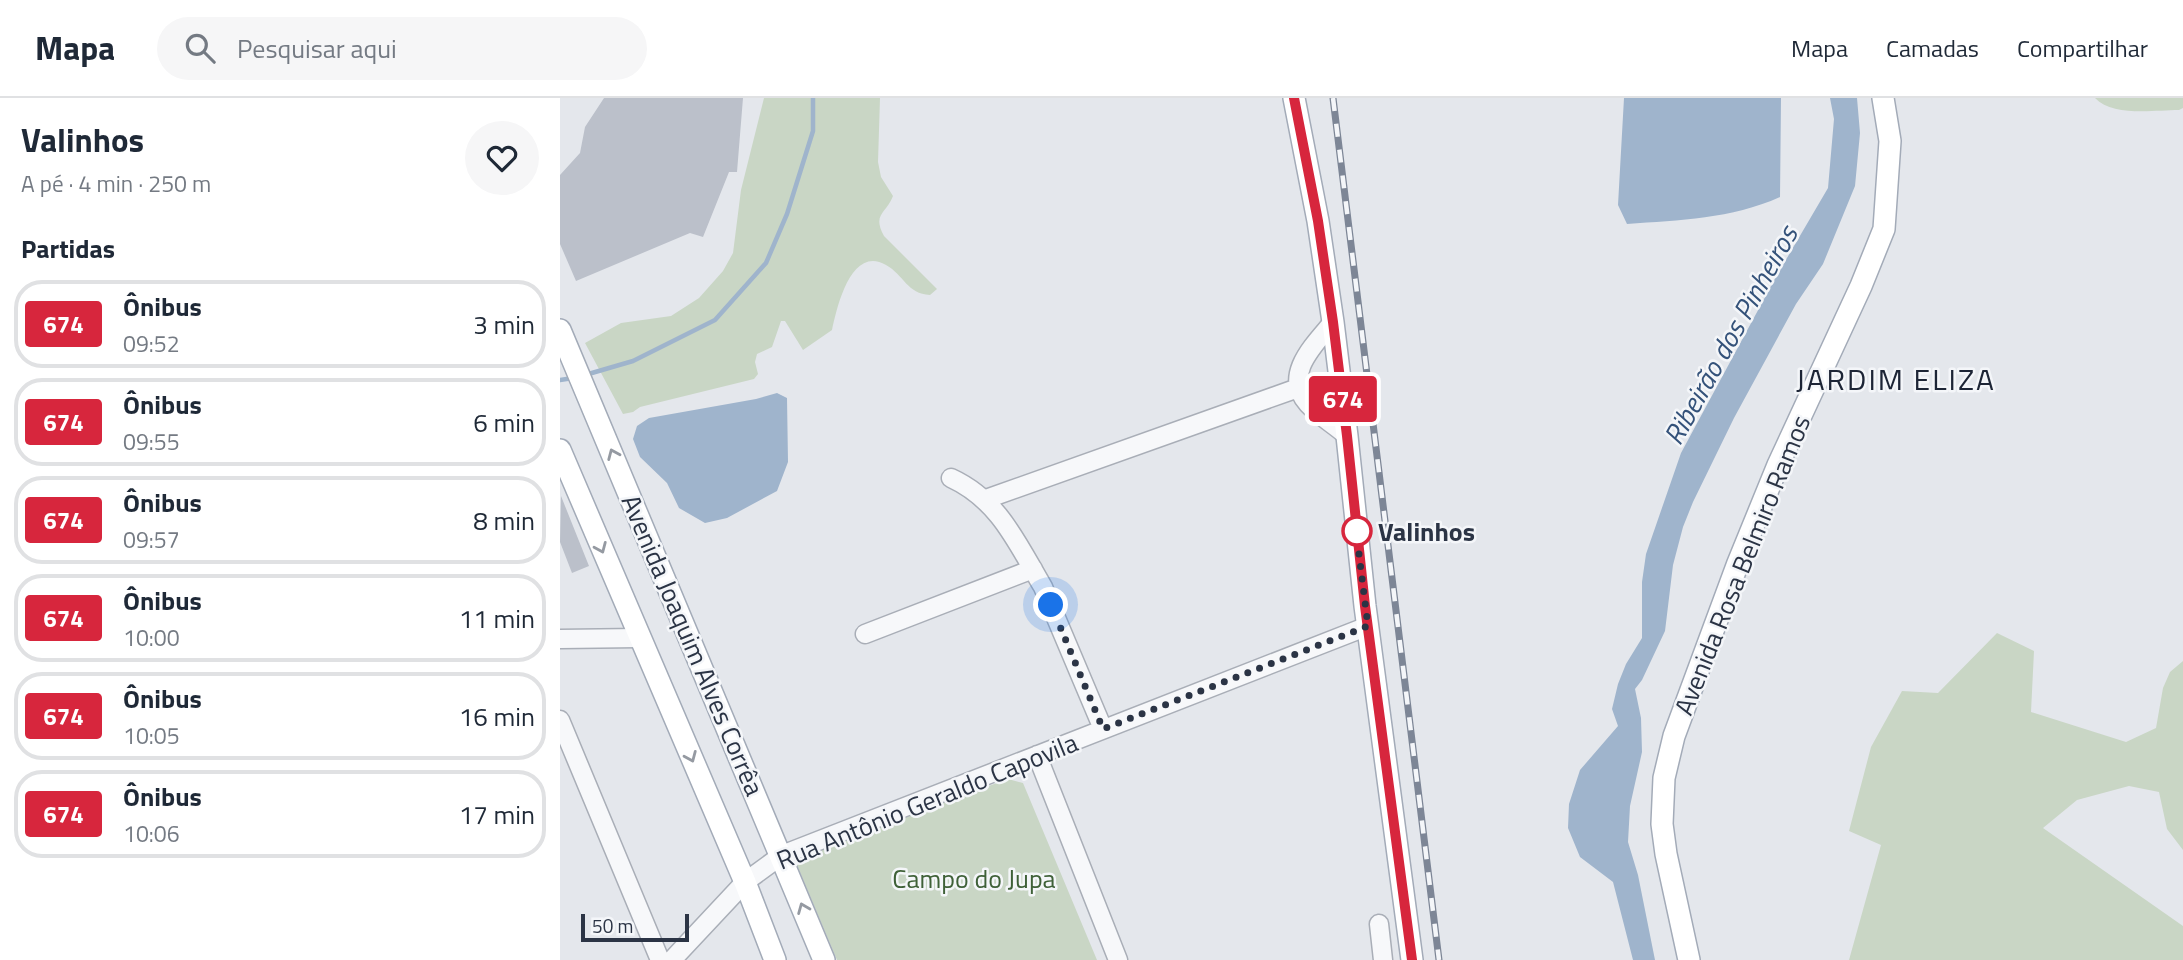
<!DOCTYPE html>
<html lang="pt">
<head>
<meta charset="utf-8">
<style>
	:root { --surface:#fff; --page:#f6f6f7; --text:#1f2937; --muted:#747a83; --line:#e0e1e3 }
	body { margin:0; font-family:"Titillium Web",sans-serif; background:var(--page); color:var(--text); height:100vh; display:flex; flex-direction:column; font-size:26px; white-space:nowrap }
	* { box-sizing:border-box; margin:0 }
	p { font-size:23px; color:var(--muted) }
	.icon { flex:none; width:38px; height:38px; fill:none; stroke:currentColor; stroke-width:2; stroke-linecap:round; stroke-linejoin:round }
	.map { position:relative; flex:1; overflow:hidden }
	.details { display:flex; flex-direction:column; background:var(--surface); width:560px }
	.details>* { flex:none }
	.badge { padding:0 14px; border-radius:5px; font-size:24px; line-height:46px }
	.scale { position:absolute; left:21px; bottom:18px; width:108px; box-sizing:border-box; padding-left:7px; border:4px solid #2b3445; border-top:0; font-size:19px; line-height:24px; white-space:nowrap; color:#2b3445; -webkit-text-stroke:5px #f4f6f9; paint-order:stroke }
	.you { position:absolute; width:35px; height:35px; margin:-18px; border:5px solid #fff; border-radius:50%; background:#1a73e8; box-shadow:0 0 0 10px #1a73e833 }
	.map>.badge { position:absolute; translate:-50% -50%; box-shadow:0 0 0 4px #fff }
	h2 { padding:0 21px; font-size:26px; line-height:63px }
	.round { display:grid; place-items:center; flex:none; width:74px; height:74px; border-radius:37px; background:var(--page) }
	.head { display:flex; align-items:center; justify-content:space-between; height:119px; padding:0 21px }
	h1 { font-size:33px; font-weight:700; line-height:52px }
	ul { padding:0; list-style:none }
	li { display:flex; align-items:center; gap:21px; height:88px; margin:0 14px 10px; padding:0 7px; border:4px solid var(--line); border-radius:28px }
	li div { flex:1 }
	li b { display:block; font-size:26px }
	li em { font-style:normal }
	li .badge { min-width:77px; font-weight:700; text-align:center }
	header { display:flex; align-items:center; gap:42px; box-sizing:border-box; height:98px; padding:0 35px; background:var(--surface); border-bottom:2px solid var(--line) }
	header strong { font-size:33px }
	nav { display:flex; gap:38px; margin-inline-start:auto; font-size:24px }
	.search { width:490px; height:63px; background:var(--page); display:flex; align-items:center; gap:18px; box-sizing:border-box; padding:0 24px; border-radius:38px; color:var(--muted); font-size:26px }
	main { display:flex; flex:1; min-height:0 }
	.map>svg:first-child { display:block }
</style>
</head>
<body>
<header>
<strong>Mapa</strong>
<div class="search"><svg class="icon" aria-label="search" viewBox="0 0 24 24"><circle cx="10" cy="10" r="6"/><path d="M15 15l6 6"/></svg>Pesquisar aqui</div>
<nav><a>Mapa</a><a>Camadas</a><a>Compartilhar</a></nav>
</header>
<main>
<section class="details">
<div class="head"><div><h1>Valinhos</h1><p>A pé · 4 min · 250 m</p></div><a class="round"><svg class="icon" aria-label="heart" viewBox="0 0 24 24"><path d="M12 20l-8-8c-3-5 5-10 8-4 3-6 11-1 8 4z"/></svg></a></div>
<h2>Partidas</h2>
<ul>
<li><span class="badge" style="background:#d7263d;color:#fff">674</span><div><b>Ônibus</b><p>09:52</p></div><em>3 min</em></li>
<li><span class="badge" style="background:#d7263d;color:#fff">674</span><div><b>Ônibus</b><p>09:55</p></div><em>6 min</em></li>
<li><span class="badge" style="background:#d7263d;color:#fff">674</span><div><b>Ônibus</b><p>09:57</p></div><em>8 min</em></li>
<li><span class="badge" style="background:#d7263d;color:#fff">674</span><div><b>Ônibus</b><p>10:00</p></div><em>11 min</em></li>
<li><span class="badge" style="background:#d7263d;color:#fff">674</span><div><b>Ônibus</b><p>10:05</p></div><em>16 min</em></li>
<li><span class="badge" style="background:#d7263d;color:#fff">674</span><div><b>Ônibus</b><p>10:06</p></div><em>17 min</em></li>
</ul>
</section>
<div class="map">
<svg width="1623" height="862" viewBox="0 0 1623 862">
	<rect width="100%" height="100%" fill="#e4e7ec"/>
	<path fill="#c9d6c5" d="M204,0H320L318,64L321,79L333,98C326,116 312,116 324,138L377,191L370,197C347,196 344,177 326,167C291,147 277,209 272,232L243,252L225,223H221L212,249L197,256L195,264L198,276L194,281L80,309L73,314L63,316L25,245L61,225L111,218L139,200L163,173L173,155L181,92Z
		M1535,0H1623V10L1619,12C1594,12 1553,19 1535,0Z
		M1437,535L1474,553L1471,614L1566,644L1596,630L1603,590L1610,574L1623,563V752L1607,731L1599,694L1569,688L1517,702L1483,730L1623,828V862H1289L1321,747L1289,733L1311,649L1342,593L1378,595Z
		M448,681L463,685L537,862H277L237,767L247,754Z"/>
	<path fill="#9fb4cc" d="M1064,0H1221L1220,99C1171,121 1120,122 1067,126L1058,107Z
		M1270,0H1297L1300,35L1295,88L1263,166L1236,206L1174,320L1133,404L1123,429L1113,467L1105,533L1082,582L1075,591L1081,620L1082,654L1070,708L1068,744L1078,777L1095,862H1073L1053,784L1020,759L1008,730L1009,706L1020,672L1058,628L1052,611L1058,586L1066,566L1082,540V484L1086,456L1121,355L1217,177L1268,90L1274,21Z
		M217,295L227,300L228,364L217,393L167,420L145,425L119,410L107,385L80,359L73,341L77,328L89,320L196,301Z"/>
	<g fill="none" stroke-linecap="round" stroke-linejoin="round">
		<path stroke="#9fb4cc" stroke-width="4.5" d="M25,277L73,263L155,222L206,165L227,116L253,33V0
			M0,282L13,280"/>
	</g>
	<path fill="#bbc0ca" d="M44,0H183L177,74H169L143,139L130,135L16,183L0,146V77L20,55L25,29Z
		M1,398L29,468L12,475L0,444Z"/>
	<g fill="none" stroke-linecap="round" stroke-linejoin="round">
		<defs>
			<path id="minor" d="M773,224C754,247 722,277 748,306C759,318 775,327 787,338
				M391,380C439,402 457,445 483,489L543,631
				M426,401L738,290
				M305,536L473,471
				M0,541L79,540
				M0,622L100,862
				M477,657L558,862
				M819,826L823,862
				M112,862L185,784L222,757L808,528"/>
			<path id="major" d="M734,0L758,123L773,224L787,338L805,508L852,862
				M0,232L264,862
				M0,352L185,784L215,862
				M1129,862L1106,756L1102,726L1104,680L1114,638L1178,465L1218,367L1301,188L1324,131L1330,43L1323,0"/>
		</defs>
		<use href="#minor" stroke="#a9aeb7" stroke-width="21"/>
		<use href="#major" stroke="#a3abb8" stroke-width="24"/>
		<use href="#minor" stroke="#f7f8fa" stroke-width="18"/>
		<use href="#major" stroke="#fff" stroke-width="21"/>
		<defs>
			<path id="rail" d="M773,0L879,862"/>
		</defs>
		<use href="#rail" stroke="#7d8696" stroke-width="7"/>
		<use href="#rail" stroke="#f4f6f9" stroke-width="4.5" stroke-dasharray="13" stroke-linecap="butt"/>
	</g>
	<defs><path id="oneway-chevron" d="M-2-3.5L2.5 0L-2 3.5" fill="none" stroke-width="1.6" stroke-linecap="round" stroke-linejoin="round" transform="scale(1.75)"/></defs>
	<g stroke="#959aa2">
		<use href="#oneway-chevron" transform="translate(53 356) rotate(-113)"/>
		<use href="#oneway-chevron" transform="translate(41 450) rotate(67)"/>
		<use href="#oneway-chevron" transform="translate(131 659) rotate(67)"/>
		<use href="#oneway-chevron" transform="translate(243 810) rotate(-112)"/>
	</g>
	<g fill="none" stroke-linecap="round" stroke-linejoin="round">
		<defs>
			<path id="line" d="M734,0L758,123L773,224L787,338L805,508L852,862"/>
		</defs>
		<use href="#line" stroke="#fff" stroke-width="16"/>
		<use href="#line" stroke="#d7263d" stroke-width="10"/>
		<path stroke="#2b3445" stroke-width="7" stroke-dasharray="0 12.6" d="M491,507L543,631L808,528L795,424L797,433"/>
	</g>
	<circle fill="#fff" stroke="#d7263d" stroke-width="3.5" cx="797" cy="433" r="14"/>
	<g text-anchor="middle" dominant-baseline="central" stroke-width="5" stroke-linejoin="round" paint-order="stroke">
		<g font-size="26" font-weight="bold" fill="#2b3445" stroke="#f4f6f9" text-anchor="start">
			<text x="818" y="433">Valinhos</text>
		</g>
		<g font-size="26" fill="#2b3445" stroke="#f4f6f9">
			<text transform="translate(1182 467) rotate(-68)">Avenida Rosa Belmiro Ramos</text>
			<text transform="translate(133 547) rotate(67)">Avenida Joaquim Alves Corrêa</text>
			<text transform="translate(367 703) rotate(-22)">Rua Antônio Geraldo Capovila</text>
		</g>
		<g font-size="26" fill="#3f6138" stroke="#f4f6f9">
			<text x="414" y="780">Campo do Jupa</text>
		</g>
		<g font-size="28" font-style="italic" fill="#34527a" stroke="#f4f6f9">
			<text transform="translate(1170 237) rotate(-61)">Ribeirão dos Pinheiros</text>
		</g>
		<g font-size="30" letter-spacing="2" fill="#1d2536" stroke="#f4f6f9">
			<text x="1336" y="281">JARDIM ELIZA</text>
		</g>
	</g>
</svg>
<div class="scale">50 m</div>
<div class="you" style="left:491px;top:507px"></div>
<b class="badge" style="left:783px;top:301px;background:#d7263d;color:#fff">674</b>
</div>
</main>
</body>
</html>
